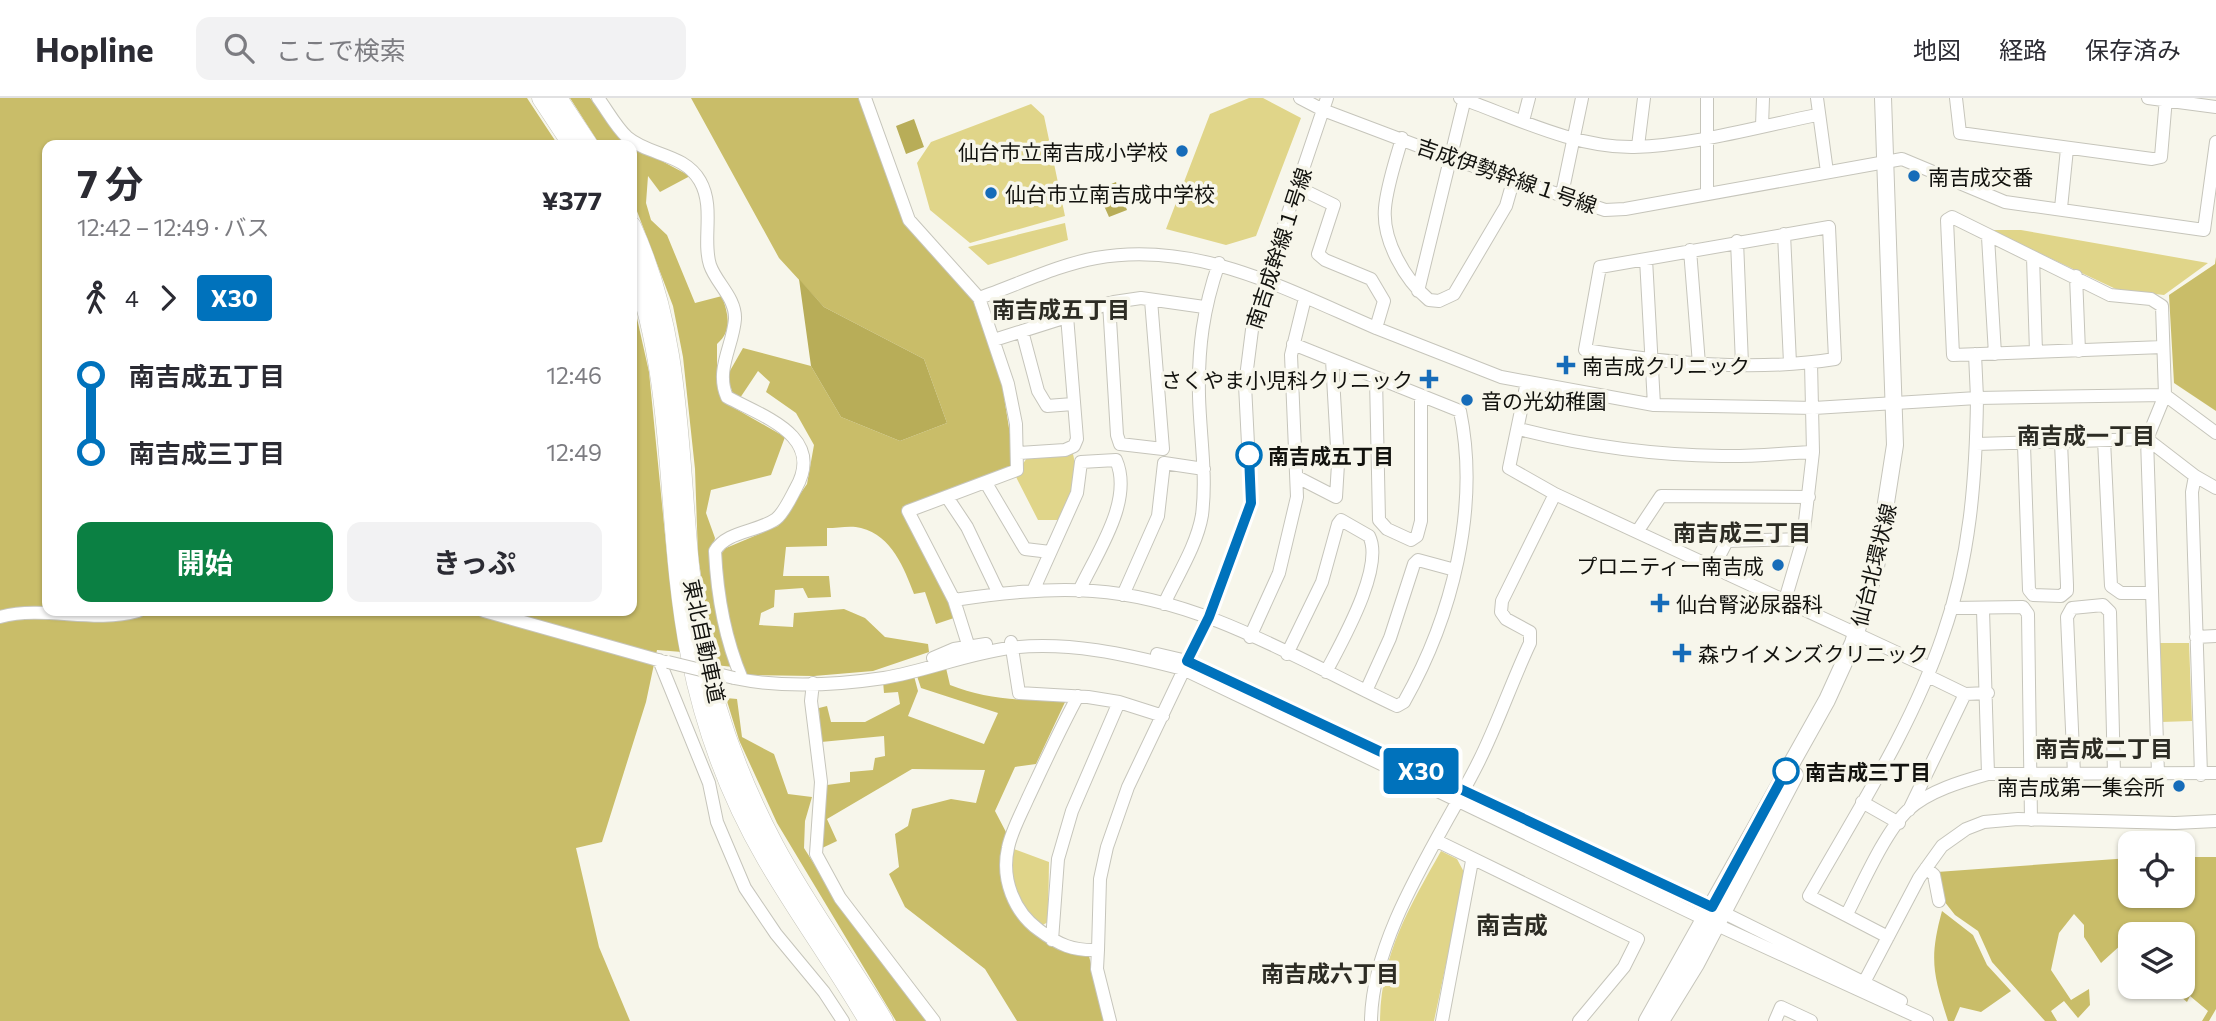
<!DOCTYPE html>
<html lang="ja">
<head>
<meta charset="utf-8">
<style>
	:root { --surface:#fff; --page:#f2f2f3; --text:#2b2b33; --muted:#7c7c81; --line:#e1e1e2; --accent:#0b8043 }
	body { margin:0; font-family:Commissioner,"Noto Sans JP",sans-serif; background:var(--page); color:var(--text); height:100vh; display:flex; flex-direction:column; font-size:26px; white-space:nowrap }
	* { box-sizing:border-box; margin:0 }
	p { font-size:23px; color:var(--muted) }
	.icon { flex:none; width:38px; height:38px; fill:none; stroke:currentColor; stroke-width:2; stroke-linecap:round; stroke-linejoin:round }
	.map { position:relative; flex:1; overflow:hidden }
	.drawer { position:absolute; left:42px; top:42px; width:595px; height:476px; display:flex; flex-direction:column; background:var(--surface); border-radius:14px; box-shadow:0 2px 5px #0004 }
	.drawer>* { flex:none }
	.badge { padding:0 14px; border-radius:5px; font-size:24px; line-height:46px }
	.controls { position:absolute; left:2118px; top:733px; display:grid; gap:14px }
	.controls a { display:grid; place-items:center; width:77px; height:77px; border-radius:14px; background:var(--surface); box-shadow:0 2px 5px #0004; font-size:35px }
	.map>.badge { position:absolute; translate:-50% -50%; box-shadow:0 0 0 4px #fff }
	.legs { display:flex; align-items:center; gap:10px; height:77px; padding:0 35px; font-size:23px }
	.legs p { margin-inline-start:auto }
	.headline { display:flex; align-items:center; justify-content:space-between; height:119px; padding:0 35px }
	h1 { font-size:38px; font-weight:700; line-height:52px }
	.button { display:flex; gap:14px; margin-top:auto; padding:14px 35px }
	.button a { flex:1; height:80px; border-radius:14px; background:var(--accent); color:#fff; font-size:28px; font-weight:700; line-height:80px; text-align:center }
	.button a+a { background:var(--page); color:var(--text) }
	ul { padding:0 35px; list-style:none }
	li { display:flex; align-items:center; gap:24px; height:77px; font-size:26px }
	li i { display:grid; place-items:center; width:10px; height:100%; margin:0 9px; background:currentColor }
	li i::after { content:''; width:18px; height:18px; margin:-9px; border:5px solid; border-radius:50%; background:var(--surface) }
	li p { margin-inline-start:auto }
	li:first-child i { background:linear-gradient(#0000 50%,currentColor 0) }
	li:last-child i { background:linear-gradient(currentColor 50%,#0000 0) }
	header { display:flex; align-items:center; gap:42px; box-sizing:border-box; height:98px; padding:0 35px; background:var(--surface); border-bottom:2px solid var(--line) }
	header strong { font-size:33px }
	nav { display:flex; gap:38px; margin-inline-start:auto; font-size:24px }
	.search { width:490px; height:63px; background:var(--page); display:flex; align-items:center; gap:18px; box-sizing:border-box; padding:0 24px; border-radius:14px; color:var(--muted); font-size:26px }
	.map>svg:first-child { display:block }
</style>
</head>
<body>
<header>
<strong>Hopline</strong>
<div class="search"><svg class="icon" aria-label="search" viewBox="0 0 24 24"><circle cx="10" cy="10" r="6"/><path d="M15 15l6 6"/></svg>ここで検索</div>
<nav><a>地図</a><a>経路</a><a>保存済み</a></nav>
</header>
<div class="map">
<svg width="2216" height="923" viewBox="0 0 2216 923">
	<rect width="100%" height="100%" fill="#f7f6eb"/>
	<path fill="#e0d589" d="M1249,0H1263L1301,20L1256,138L1226,147L1166,131L1210,16Z
		M1031,6L1044,18L1065,118L970,145L930,112L917,65L931,44Z
		M1065,125L1068,142L988,167L968,149Z
		M1990,132H2021L2208,165L2164,197L2118,192Z
		M1073,356C1079,380 1069,400 1061,422H1038L1015,377L1027,360Z
		M2158,545H2189L2192,623L2161,624Z
		M1011,750L1049,764L1048,824L1041,828C1012,796 1012,793 1011,750Z
		M1441,753L1457,761L1465,776L1434,923H1380C1381,856 1409,810 1441,753Z"/>
	<path fill="#c9bd69" d="M0,0H527L558,47H47V513H632V198L649,274L668,467L682,554L657,552L646,604L602,744L576,750L599,849L630,923H0Z
		M570,0H590L624,43L690,78L660,94L648,78L646,105L651,122L667,137L695,205L722,198C728,216 733,232 717,246V281L722,303L785,339L771,377L711,392L706,415L715,440L710,464L733,569L715,567L698,458L695,371L683,259L673,208L632,100V47H600Z
		M691,0H859L905,127L973,202L1002,286L1015,368L902,409L957,519L936,526L925,494L914,496C904,470 892,438 861,430C851,427 838,430 827,430V448L786,449L783,478H829L831,499L808,500L803,490L775,492L774,509L761,515L759,527L793,529L794,515L844,511L865,520L885,539L928,546L929,554L873,573L814,578L746,577C728,542 720,497 720,457L726,450L778,428L807,386L814,347L796,315L766,294L770,284L758,273L740,300L733,296L727,278L743,250L811,268L841,319L900,343L947,325L924,261L824,209L779,160Z
		M2216,159V313L2174,285L2169,197L2215,166Z
		M946,570L950,587C987,602 1026,603 1066,602L1036,666L1015,669L995,713L1007,736L1003,750L1026,825L1089,858L1105,923H1017L985,871L905,809L889,776L899,769L895,736L908,728L912,711L951,701L976,705L985,672L912,671L827,721L837,743L820,751L827,687L850,684V674L873,672L875,660L885,658L884,638L821,644L819,610L827,608L831,624H865L900,606L898,594L884,595L883,583L914,578L918,593L908,618L984,646L998,615L921,590L917,578Z
		M726,600L737,601L742,639L774,656L788,696L812,699L805,723L804,750L838,804L930,923H896L777,725L739,642Z
		M2182,759H2216V911L2209,923H2202L2208,913L2190,898L2187,904L2169,889H2182V836H2154L2144,826L2101,865L2084,839V827L2074,816L2059,835L2051,872L2071,902L2089,891L2090,907L2078,920L2064,903L2051,913L2057,923H2045L1992,864L1978,833L1955,817L1944,803L1937,774L2130,760V798H2182Z
		M1942,813L1973,837L1987,867L2011,893L1981,914L1960,909L1954,923H1948C1933,876 1929,861 1942,813Z"/>
	<path fill="#b8ad58" d="M914,21L924,49L906,56L896,28Z
		M1116,84L1127,112L1109,119L1097,92Z
		M799,181L824,209L924,261L947,325L900,343L841,319L811,268Z"/>
	<g fill="none" stroke-linecap="round" stroke-linejoin="round">
		<defs>
			<path id="minor" d="M598,0C607,12 616,29 627,39C649,58 684,55 700,83C715,109 702,142 710,167C716,185 736,200 735,221C733,248 715,272 727,299C764,319 825,338 796,390C791,399 784,415 776,421C758,434 726,433 715,453C717,496 725,541 742,581
				M865,0L909,122L979,200L1008,286L1016,326L1017,372L908,413L954,502L971,556
				M1300,0L1323,12L1450,60L1605,112L1625,111L1902,61L2005,104L2204,132L2216,44
				M1460,0C1514,19 1575,50 1634,49C1695,47 1757,29 1817,17
				M1817,0L1827,74
				M1956,0L1960,35L2152,61L2161,59L2166,0
				M2148,0L2216,9
				M1523,23L1529,0
				M1762,28L1763,0
				M1402,40C1396,62 1387,87 1385,110C1382,142 1405,182 1429,202L1439,203L1454,196L1506,108L1514,80
				M1638,48L1644,0
				M1297,89L1334,107L1318,156L1325,162L1371,181L1384,203L1376,230L1501,279L1654,307L1814,310L1977,300C1976,381 1970,460 1943,537C1912,629 1857,713 1809,798L1888,839
				M1562,96L1582,0
				M1707,96V0
				M2061,110L2067,51
				M1829,129L1835,261C1752,274 1667,265 1585,252L1600,169Z
				M1784,136L1790,265
				M1988,139L1995,256
				M1737,143L1742,266
				M1690,152L1699,266
				M2033,159L2036,254
				M1646,161L1654,307
				M2076,178L2079,253
				M1418,193L1465,0
				M979,200C1017,187 1057,167 1096,160C1197,142 1285,191 1376,230
				M1109,205L1117,337L1120,346L1163,351L1151,202
				M1022,233L1038,293L1047,308L1073,306
				M994,242L1114,204L1141,200L1204,209
				M1975,256L1977,300L2165,297L2216,335
				M1376,280L1379,422L1387,431L1411,442L1417,438L1421,423V298
				M1527,284L1509,370L1555,396L1930,570
				M1519,331C1585,348 1654,357 1722,358C1752,359 1783,355 1813,354
				M2104,342L2111,488L2121,495H2152
				M1976,346L2147,341L2195,378L2216,390
				M2024,347L2029,492L2033,497L2061,498L2067,493V487L2061,344
				M1019,355L1065,352L1074,348L1077,341L1067,218
				M2195,378L2192,394L2201,677
				M1297,379L1336,399L1338,366L1332,262
				M986,385L1025,451L1050,454
				M947,399L967,429L999,496
				M1637,434L1661,398L1809,399
				M1714,468L1727,443L1803,441L1813,354L1811,265
				M1033,493L1077,395L1081,364L1116,362C1134,403 1096,456 1079,493
				M1123,497L1158,418L1164,365L1204,371
				M954,502C1001,495 1046,490 1093,493C1201,500 1301,563 1397,608L1404,604C1452,519 1480,410 1460,313L1293,246
				M1785,502L1803,441
				M1164,506C1177,478 1197,447 1202,417C1207,377 1200,338 1199,298C1198,250 1203,211 1219,165
				M1951,510L2023,509L2028,516L2031,722
				M1983,512L1988,676
				M484,513L665,564
				M0,519C45,507 93,526 138,513
				M1250,539L1279,475L1297,399L1291,257L1305,200
				M2196,539L2216,538
				M1011,544L1019,595L1088,599L1119,604L1163,618
				M1157,556L1187,563L1712,809L1901,903
				M1287,556L1322,484L1338,426L1341,422L1369,438C1385,469 1341,545 1326,574
				M933,560L954,551L986,546
				M659,562L709,685L717,724L745,790L776,836L824,894L843,923
				M1928,578L1965,596L1988,595
				M734,580C781,590 837,587 884,580C926,573 966,556 1009,550C1068,543 1126,556 1183,571L1717,827L1927,923
				M813,585L811,603L821,684L816,756L840,800L934,923
				M1366,593L1390,540L1414,466L1418,462L1455,472
				M1078,598C1060,631 1044,666 1028,700C1021,716 1011,734 1008,750C1001,781 1014,814 1039,832C1059,847 1073,853 1098,852L1100,781L1107,749L1128,689L1209,519L1251,405L1245,287L1254,216L1327,0
				M2074,676L2067,519L2072,510L2103,507L2110,514L2114,676
				M2158,676L2147,341L2165,297L2162,208L2151,201L2110,197L1952,119L1947,122L1953,257L2163,249
				M1862,704L1899,725
				M1909,712L1965,596
				M1437,743L1638,841L1624,869L1579,923
				M1926,770L1934,777L1939,803
				M1847,816C1862,787 1885,734 1908,712C1928,693 1963,683 1988,676L2216,675
				M1052,842L1058,761L1072,713L1119,604
				M1098,852L1097,871L1110,923
				M1860,892L1919,780L1942,748L1966,731L1984,724L2018,721L2175,725L2216,723
				M1371,923C1372,836 1440,741 1479,663C1498,625 1512,583 1530,545V534L1506,521L1501,514L1502,503L1555,396
				M1442,923L1472,763
				M1775,923L1781,909L1811,923"/>
			<path id="major" d="M1647,923L1827,602L1853,545L1876,469L1895,347L1883,0
				M1661,923L1696,866L1795,677"/>
			<path id="highway" d="M541,0L572,47
				M558,0L589,47
				M632,128C693,260 674,405 701,544C715,614 741,684 775,748C807,808 849,864 884,923
				M632,166C678,292 664,428 690,558C704,629 730,699 766,761C798,816 836,868 868,923"/>
		</defs>
		<use href="#minor" stroke="#c6c5bb" stroke-width="14"/>
		<use href="#major" stroke="#c6c5bb" stroke-width="18"/>
		<use href="#highway" stroke="#c6c5bb" stroke-width="19"/>
		<use href="#minor" stroke="#fff" stroke-width="12"/>
		<use href="#major" stroke="#fff" stroke-width="16"/>
		<use href="#highway" stroke="#fff" stroke-width="18"/>
		<defs>
			<path id="minor-bridge" d="M668,564L734,580"/>
		</defs>
		<use href="#minor-bridge" stroke="#c6c5bb" stroke-width="14" stroke-linecap="butt"/>
		<use href="#minor-bridge" stroke="#fff" stroke-width="12"/>
	</g>
	<g fill="none" stroke-linecap="round" stroke-linejoin="round">
		<defs>
			<path id="line-1" d="M1249,357L1251,405L1209,519L1187,563L1712,809L1786,673"/>
		</defs>
		<use href="#line-1" stroke="#fff" stroke-width="16"/>
		<use href="#line-1" stroke="#0072bc" stroke-width="10"/>
	</g>
	<g fill="#166cb9" stroke="#f7f6eb" stroke-width="2.5">
		<circle cx="1182" cy="53" r="7"/>
		<circle cx="1914" cy="78" r="7"/>
		<circle cx="991" cy="95" r="7"/>
		<path d="M1562.5 256.5h7v7h7v7h-7v7h-7v-7h-7v-7h7z"/>
		<path d="M1425.5 270.5h7v7h7v7h-7v7h-7v-7h-7v-7h7z"/>
		<circle cx="1467" cy="302" r="7"/>
		<circle cx="1778" cy="467" r="7"/>
		<path d="M1656.5 494.5h7v7h7v7h-7v7h-7v-7h-7v-7h7z"/>
		<path d="M1678.5 544.5h7v7h7v7h-7v7h-7v-7h-7v-7h7z"/>
		<circle cx="2179" cy="688" r="7"/>
	</g>
	<g fill="#fff" stroke="#0072bc" stroke-width="3.5">
		<circle cx="1249" cy="357" r="12"/>
		<circle cx="1786" cy="673" r="12"/>
	</g>
	<g text-anchor="middle" dominant-baseline="central" stroke-width="7" stroke-linejoin="round" paint-order="stroke">
		<g font-size="21" fill="#12120e" stroke="#f7f6eb" text-anchor="start">
			<text x="1168" y="53" text-anchor="end">仙台市立南吉成小学校</text>
			<text x="1928" y="78">南吉成交番</text>
			<text x="1005" y="95">仙台市立南吉成中学校</text>
			<text x="1582" y="267">南吉成クリニック</text>
			<text x="1413" y="281" text-anchor="end">さくやま小児科クリニック</text>
			<text x="1481" y="302">音の光幼稚園</text>
			<text x="1764" y="467" text-anchor="end">プロニティー南吉成</text>
			<text x="1676" y="505">仙台腎泌尿器科</text>
			<text x="1698" y="555">森ウイメンズクリニック</text>
			<text x="2165" y="688" text-anchor="end">南吉成第一集会所</text>
		</g>
		<g font-size="21" fill="#12120e" stroke="#f7f6eb">
			<text transform="translate(1507 77) rotate(19)">吉成伊勢幹線１号線</text>
			<text transform="translate(1278 150) rotate(-72)">南吉成幹線１号線</text>
			<text transform="translate(1873 467) rotate(-76)">仙台北環状線</text>
			<text transform="translate(705 543) rotate(78)">東北自動車道</text>
		</g>
		<g font-size="21" font-weight="bold" fill="#12120e" stroke="#f7f6eb" text-anchor="start">
			<text x="1268" y="357">南吉成五丁目</text>
			<text x="1805" y="673">南吉成三丁目</text>
		</g>
		<g font-size="23" font-weight="bold" fill="#2d2c24" stroke="#f7f6eb">
			<text x="1061" y="211">南吉成五丁目</text>
			<text x="2086" y="337">南吉成一丁目</text>
			<text x="1742" y="434">南吉成三丁目</text>
			<text x="2104" y="650">南吉成二丁目</text>
			<text x="1330" y="875">南吉成六丁目</text>
		</g>
		<g font-size="24" font-weight="bold" fill="#2d2c24" stroke="#f7f6eb">
			<text x="1512" y="826">南吉成</text>
		</g>
	</g>
</svg>
<div class="controls">
<a><svg class="icon" aria-label="locate" viewBox="0 0 24 24"><circle cx="12" cy="12" r="6"/><path d="M12 2v4M12 18v4M2 12h4M18 12h4"/></svg></a>
<a><svg class="icon" aria-label="layers" viewBox="0 0 24 24"><path d="M12 4l9 5-9 5-9-5zM3 14l9 5 9-5"/></svg></a>
</div>
<b class="badge" style="left:1421px;top:673px;background:#0072bc;color:#fff">X30</b>
<section class="drawer">
<div class="headline"><div><h1>7 分</h1><p>12:42 – 12:49 · バス</p></div><b>¥377</b></div>
<div class="legs"><svg class="icon" aria-label="walk" viewBox="0 0 24 24"><circle cx="13" cy="4" r="2"/><path d="M13 8l-2 6 4 7M11 14l-3 7M7 12l3-4h3l4 4"/></svg>4<svg class="icon" aria-label="forward" viewBox="0 0 24 24"><path d="M9 5l7 7-7 7"/></svg><b class="badge" style="background:#0072bc;color:#fff">X30</b></div>
<ul>
<li><i style="color:#0072bc"></i><b>南吉成五丁目</b><p>12:46</p></li>
<li><i style="color:#0072bc"></i><b>南吉成三丁目</b><p>12:49</p></li>
</ul>
<div class="button"><a>開始</a><a>きっぷ</a></div>
</section>
</div>
</body>
</html>
